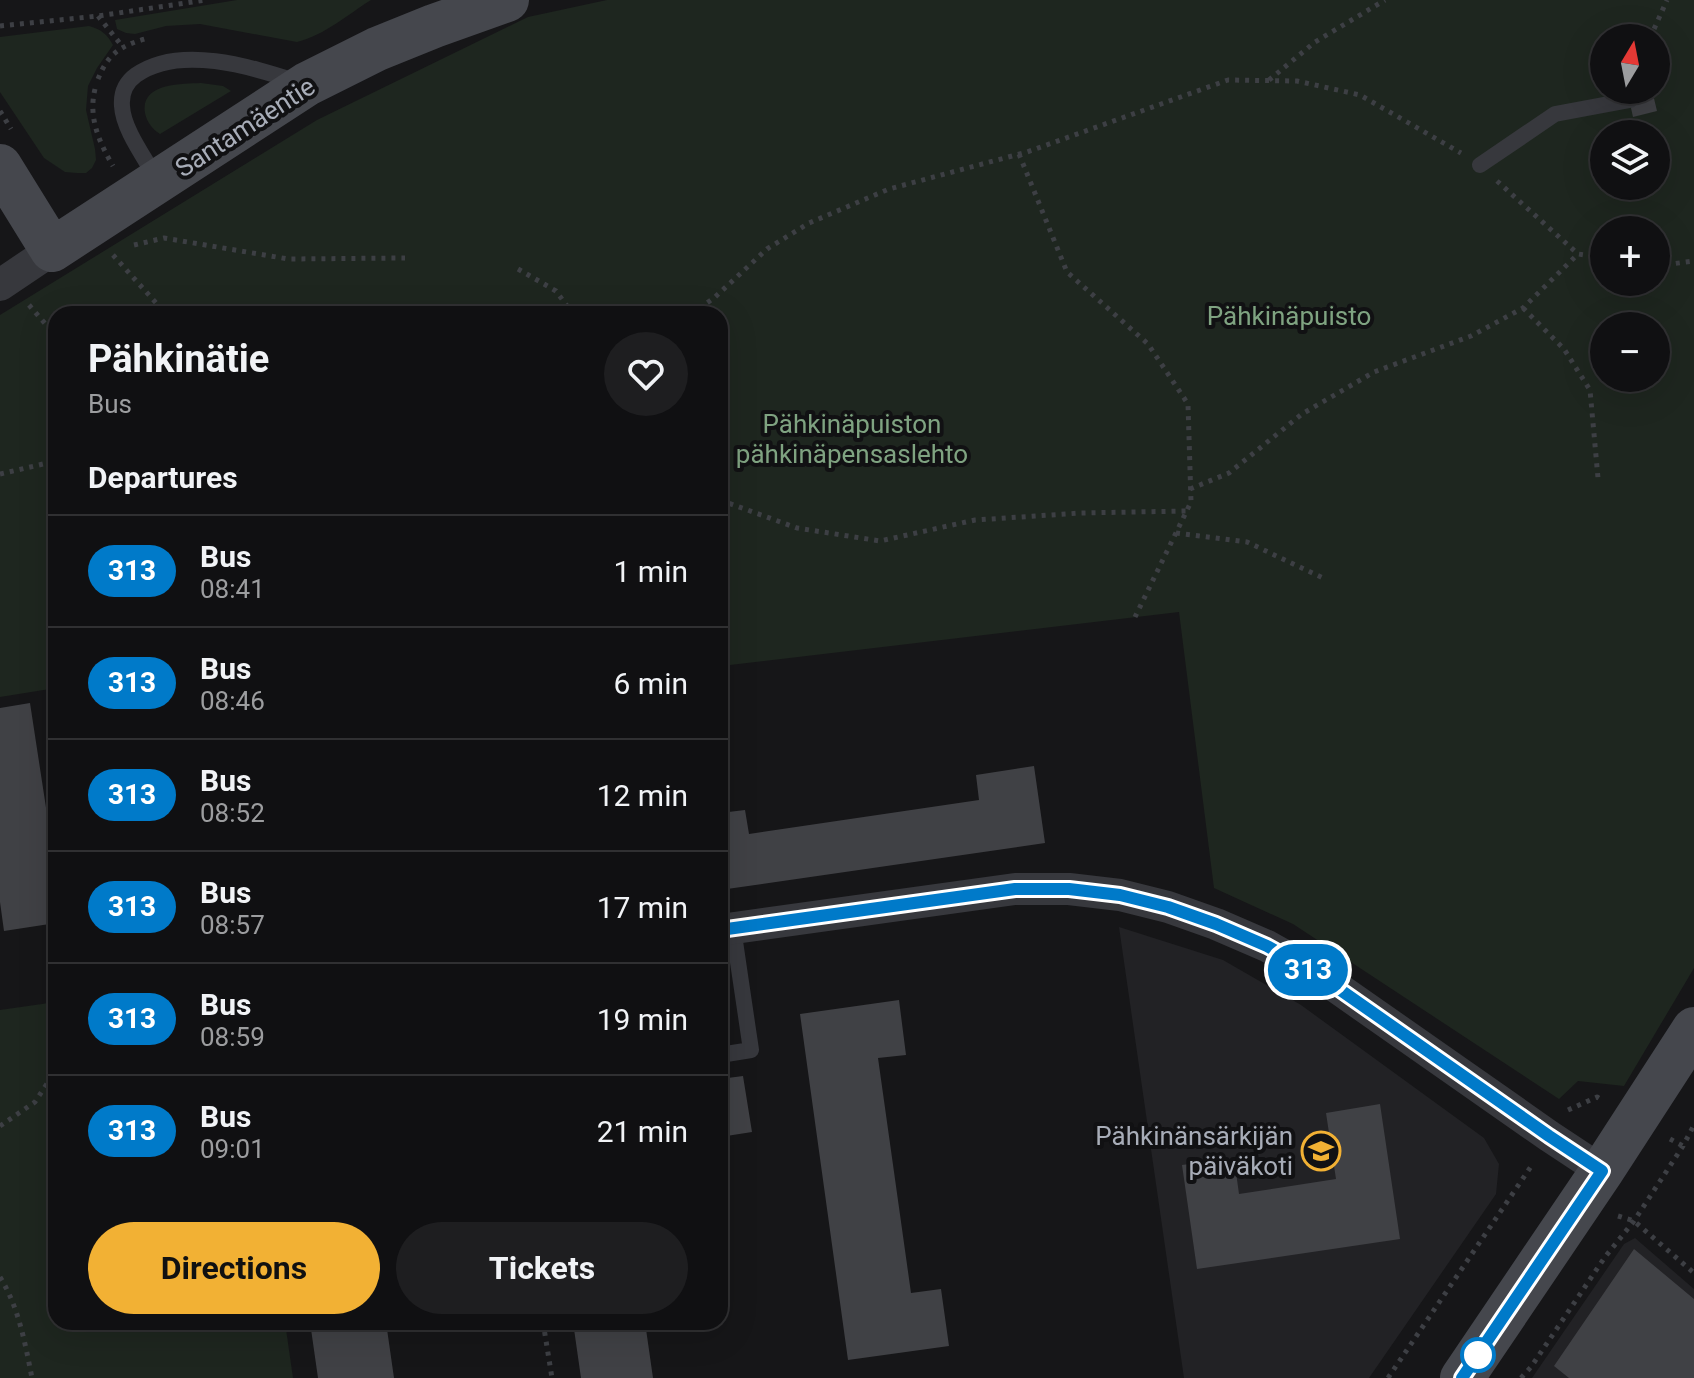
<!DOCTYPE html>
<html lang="en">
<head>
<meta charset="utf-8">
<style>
	:root { --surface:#101012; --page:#1e1e20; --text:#f1f3f6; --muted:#9c9d9f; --line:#303032; --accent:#f2b134 }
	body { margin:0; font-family:Roboto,sans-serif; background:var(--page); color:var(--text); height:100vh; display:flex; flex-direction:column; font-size:30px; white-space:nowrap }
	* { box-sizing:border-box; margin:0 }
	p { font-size:26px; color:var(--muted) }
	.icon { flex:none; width:44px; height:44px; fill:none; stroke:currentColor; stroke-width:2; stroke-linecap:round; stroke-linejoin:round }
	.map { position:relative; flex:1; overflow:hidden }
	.details { position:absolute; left:48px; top:306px; width:680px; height:1024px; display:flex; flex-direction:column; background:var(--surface); border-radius:24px; box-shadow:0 8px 32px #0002,0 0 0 2px var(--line) }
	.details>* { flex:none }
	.badge { padding:0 16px; border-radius:26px; font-size:28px; line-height:52px }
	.needle { width:52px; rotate:10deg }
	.fabs { position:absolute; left:1590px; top:24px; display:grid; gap:16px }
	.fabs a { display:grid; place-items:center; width:80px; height:80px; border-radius:50%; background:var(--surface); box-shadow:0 8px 32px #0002,0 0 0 2px var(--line); font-size:40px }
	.map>.badge { position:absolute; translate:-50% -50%; box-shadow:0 0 0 4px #fff }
	h2 { padding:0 40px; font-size:30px; line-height:72px }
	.round { display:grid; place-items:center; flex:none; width:84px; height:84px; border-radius:42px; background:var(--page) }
	.head { display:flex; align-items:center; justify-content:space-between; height:136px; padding:0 40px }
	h1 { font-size:38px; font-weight:700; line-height:60px }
	.cta { display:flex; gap:16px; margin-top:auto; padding:16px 40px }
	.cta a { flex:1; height:92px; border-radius:48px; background:var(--accent); color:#111; font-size:32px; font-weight:700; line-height:92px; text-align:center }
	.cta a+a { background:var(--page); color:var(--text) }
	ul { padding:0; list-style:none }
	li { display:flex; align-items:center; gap:24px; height:112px; padding:0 40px; border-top:2px solid var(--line) }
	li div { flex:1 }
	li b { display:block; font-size:30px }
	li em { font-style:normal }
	li .badge { min-width:88px; font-weight:700; text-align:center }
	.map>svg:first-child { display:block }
</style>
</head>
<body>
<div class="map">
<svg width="1694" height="1378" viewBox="0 0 1694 1378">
	<rect width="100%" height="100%" fill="#161618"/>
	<path fill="#222225" d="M1119,927L1223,960L1301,1005L1484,1138L1499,1164L1496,1194L1369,1378H1184Z
		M1635,1238L1694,1289V1378H1532L1624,1244Z"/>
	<path fill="#1e261f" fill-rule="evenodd" d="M237,0H371C347,15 325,35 297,42L200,24L166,26L135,34L126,33L117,29L115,20Z
		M607,0H1694V968L1624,1086L1578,1081L1559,1099L1293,924L1214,888L1179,612L730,665L720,589V314H56V688L0,697V315L317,120L528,17ZM1604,38H1656V90H1604ZM1604,134H1656V186H1604ZM1604,230H1656V282H1604ZM1604,326H1656V378H1604Z
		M89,26C102,30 107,34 113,45L97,68L88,86L86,110L95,149L96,160L92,168L86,173H77L65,172L44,158L0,92V37Z
		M201,83L223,86L231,91L160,134C152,129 147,122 145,113C140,83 181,84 201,83Z
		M56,1002V1322H285L293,1378H0V1010Z"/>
	<path fill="#404145" d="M1627,90H1652L1657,111L1633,117Z
		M30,703L56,873V923L4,931L0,902V708Z
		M1034,766L1045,843L720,890V813L745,810L749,834L979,800L976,775Z
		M899,1000L906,1055L878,1058L911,1293L941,1289L949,1346L848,1360L800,1014Z
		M743,1076L752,1132L720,1137V1079Z
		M1380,1104L1400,1239L1197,1269L1182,1165L1234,1158L1239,1194L1336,1179L1326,1113Z
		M1634,1249L1694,1299V1378H1569L1554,1366Z
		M310,1322H386L394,1378H318Z
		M573,1322H645L653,1378H581Z"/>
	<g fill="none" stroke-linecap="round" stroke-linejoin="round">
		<path stroke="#3d3f44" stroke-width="5" stroke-dasharray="4 6" stroke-linecap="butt" d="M98,16L122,46
			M0,26L98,16L206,0
			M1650,38L1667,0
			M98,79C108,54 120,46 145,39
			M1269,80L1315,42L1385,0
			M95,89C88,117 99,142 113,166
			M0,111L11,129
			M1019,154L1067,272L1148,344L1188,404L1191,502L1135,617
			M1497,181L1578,254L1604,258
			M134,245L164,238L288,259L405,258
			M113,255L166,314
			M1656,266L1694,261
			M518,269L556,291L573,314
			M29,305L48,327L56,332
			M1523,308L1564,349L1590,390L1598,478
			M691,314L714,298L767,249L809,223L889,189L1027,152L1228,80L1297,81L1360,95L1461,153
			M0,474L56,461
			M1190,489L1229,473L1302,414L1374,372L1471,336L1523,308L1578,254
			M720,500L797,528L880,541L975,520L1081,513L1186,511
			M1176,533L1247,542L1325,579
			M1568,1110L1597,1097L1602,1100
			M0,1126L35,1102L56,1070
			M1670,1139L1683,1146
			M1618,1216L1634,1221L1694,1273
			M0,1277C19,1308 25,1343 32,1378
			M543,1322L552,1378
			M1388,1378L1532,1165
			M1521,1378L1531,1367L1605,1257L1634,1221L1683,1146L1694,1125"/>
		<path stroke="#37383d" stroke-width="16" d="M1480,165L1555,114L1630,100
			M156,178C145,158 123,129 122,106C121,93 125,83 136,75C180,44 251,67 298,82
			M720,1055L751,1050L733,928"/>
		<path stroke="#37383d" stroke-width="32" d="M0,285L52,250
			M720,930L1015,889H1069L1120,895L1168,907L1216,924L1267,946L1319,975L1549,1136L1602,1171"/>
		<path stroke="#45474d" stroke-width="44" d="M0,166L52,250L307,84L377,49L434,26L507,0
			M1462,1378L1602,1171L1694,1029"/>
	</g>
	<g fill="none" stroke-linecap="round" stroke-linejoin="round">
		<defs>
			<path id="line" d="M720,930L1015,889H1069L1120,895L1168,907L1216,924L1267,946L1319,975L1549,1136L1602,1171L1462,1378"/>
		</defs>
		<use href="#line" stroke="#fff" stroke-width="18"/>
		<use href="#line" stroke="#007ac9" stroke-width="12"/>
	</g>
	<defs>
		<symbol id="school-ring" viewBox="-11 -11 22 22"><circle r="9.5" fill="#111113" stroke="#f2b134" stroke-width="1.5"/><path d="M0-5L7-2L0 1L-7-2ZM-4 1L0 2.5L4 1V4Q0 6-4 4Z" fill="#f2b134"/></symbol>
	</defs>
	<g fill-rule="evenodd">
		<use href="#school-ring" x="1299" y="1129" width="44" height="44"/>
	</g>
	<circle fill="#fff" stroke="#007ac9" stroke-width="4" cx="1478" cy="1355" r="16"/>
	<g text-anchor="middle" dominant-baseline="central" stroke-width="8" stroke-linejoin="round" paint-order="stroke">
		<g font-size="26" fill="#a8adb8" stroke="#111113">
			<text transform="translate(245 127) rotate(-33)">Santamäentie</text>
		</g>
		<g font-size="26" fill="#7fa381" stroke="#111113">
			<text x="1289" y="316">Pähkinäpuisto</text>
			<text x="852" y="424">Pähkinäpuiston<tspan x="852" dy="30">pähkinäpensaslehto</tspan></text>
		</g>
		<g font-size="26" fill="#a8adb8" stroke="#111113" text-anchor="end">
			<text x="1293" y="1136">Pähkinänsärkijän<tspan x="1293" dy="30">päiväkoti</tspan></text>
		</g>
	</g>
</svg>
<div class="fabs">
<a><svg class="needle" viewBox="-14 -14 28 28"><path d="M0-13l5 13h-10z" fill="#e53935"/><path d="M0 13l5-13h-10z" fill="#9c9d9f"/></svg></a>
<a><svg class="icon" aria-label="layers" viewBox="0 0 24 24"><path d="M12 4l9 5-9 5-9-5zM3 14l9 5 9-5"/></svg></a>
<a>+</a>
<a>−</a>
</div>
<b class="badge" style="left:1308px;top:970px;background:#007ac9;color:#fff">313</b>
<section class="details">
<div class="head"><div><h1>Pähkinätie</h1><p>Bus</p></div><a class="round"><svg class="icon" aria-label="heart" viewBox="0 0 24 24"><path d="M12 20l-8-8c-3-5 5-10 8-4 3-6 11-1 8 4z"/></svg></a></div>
<h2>Departures</h2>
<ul>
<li><span class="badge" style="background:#007ac9;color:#fff">313</span><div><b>Bus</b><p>08:41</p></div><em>1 min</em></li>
<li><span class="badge" style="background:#007ac9;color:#fff">313</span><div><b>Bus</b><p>08:46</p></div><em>6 min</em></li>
<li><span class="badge" style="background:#007ac9;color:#fff">313</span><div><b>Bus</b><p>08:52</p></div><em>12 min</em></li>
<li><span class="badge" style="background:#007ac9;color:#fff">313</span><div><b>Bus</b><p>08:57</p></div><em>17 min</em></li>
<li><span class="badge" style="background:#007ac9;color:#fff">313</span><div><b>Bus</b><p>08:59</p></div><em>19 min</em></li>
<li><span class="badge" style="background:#007ac9;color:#fff">313</span><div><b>Bus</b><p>09:01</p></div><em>21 min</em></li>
</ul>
<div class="cta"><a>Directions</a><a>Tickets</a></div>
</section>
</div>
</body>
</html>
